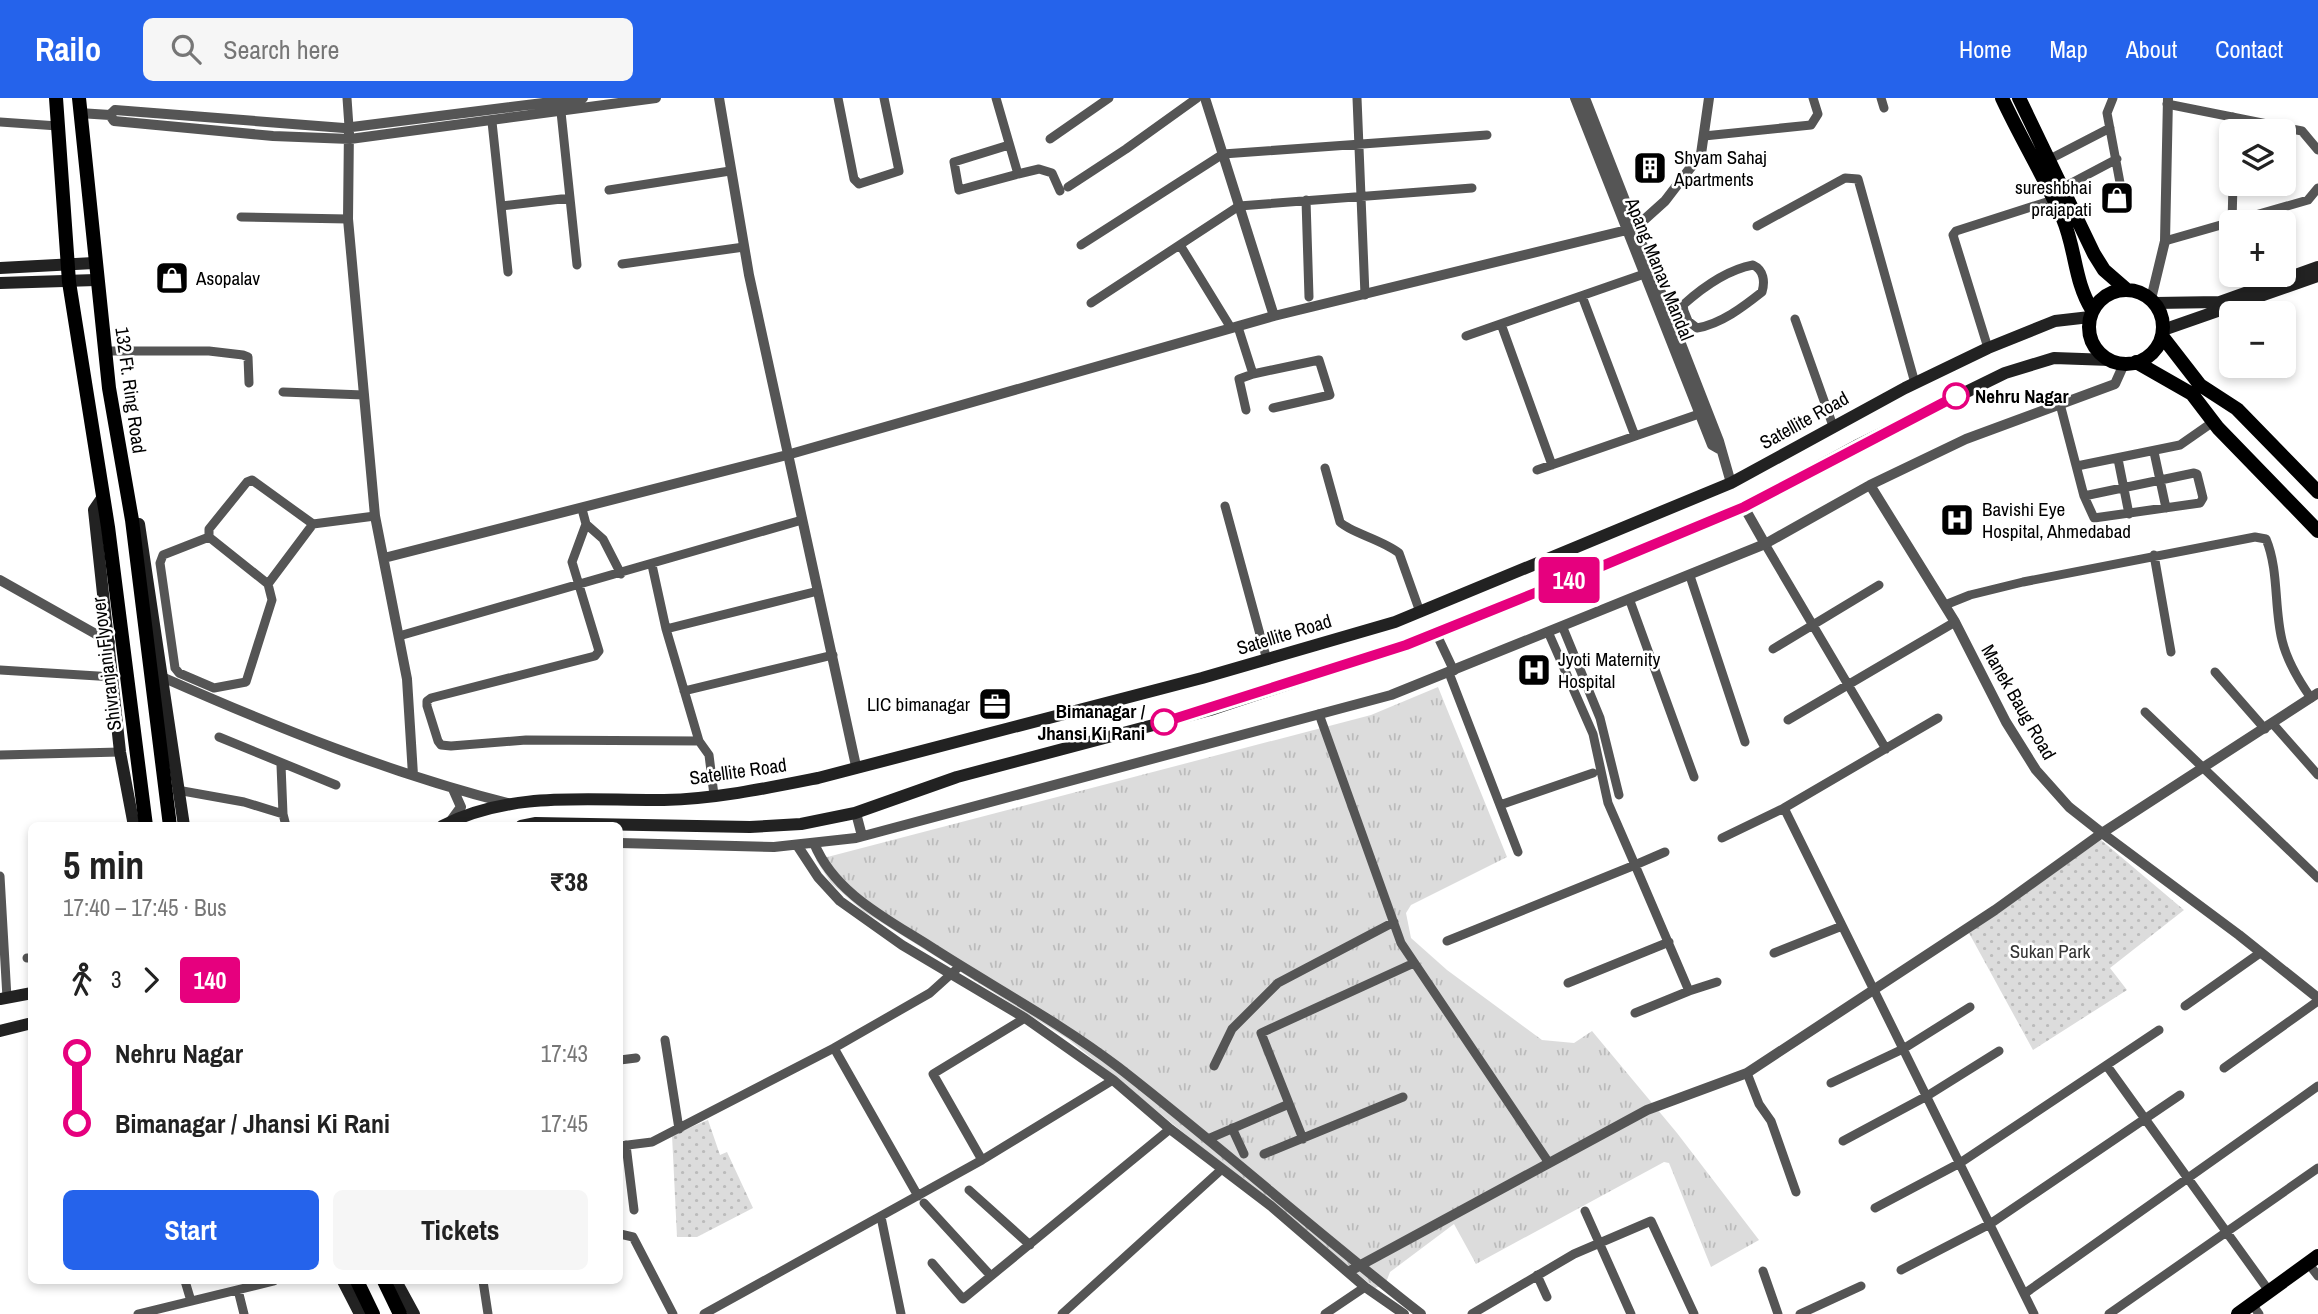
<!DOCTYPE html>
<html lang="en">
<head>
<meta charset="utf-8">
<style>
	:root { --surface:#fff; --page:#f6f6f6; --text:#222; --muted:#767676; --accent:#2563eb }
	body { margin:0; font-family:"Archivo Narrow",sans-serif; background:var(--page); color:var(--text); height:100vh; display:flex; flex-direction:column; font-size:26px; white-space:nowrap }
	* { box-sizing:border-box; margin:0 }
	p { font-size:23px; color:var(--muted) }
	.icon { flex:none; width:38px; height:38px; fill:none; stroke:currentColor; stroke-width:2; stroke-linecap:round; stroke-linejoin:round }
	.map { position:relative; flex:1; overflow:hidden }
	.drawer { position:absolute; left:28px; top:724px; width:595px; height:462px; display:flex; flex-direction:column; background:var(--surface); border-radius:10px; box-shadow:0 4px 10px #0003 }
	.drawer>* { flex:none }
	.badge { padding:0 14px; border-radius:5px; font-size:24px; line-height:46px }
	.tools { position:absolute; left:2219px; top:21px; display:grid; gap:14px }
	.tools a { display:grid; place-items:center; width:77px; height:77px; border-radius:10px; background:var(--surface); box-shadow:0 4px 10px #0003; font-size:35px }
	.map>.badge { position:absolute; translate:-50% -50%; box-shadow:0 0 0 4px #fff }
	.legs { display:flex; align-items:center; gap:10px; height:77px; padding:0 35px; font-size:23px }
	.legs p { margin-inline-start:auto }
	.headline { display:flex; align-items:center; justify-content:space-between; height:119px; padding:0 35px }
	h1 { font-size:38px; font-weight:800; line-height:52px }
	.action { display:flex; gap:14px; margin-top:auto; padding:14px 35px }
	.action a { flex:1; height:80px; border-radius:10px; background:var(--accent); color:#fff; font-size:28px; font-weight:800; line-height:80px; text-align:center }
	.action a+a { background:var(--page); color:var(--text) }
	ul { padding:0 35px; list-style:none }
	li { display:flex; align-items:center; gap:24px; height:70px; font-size:26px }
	li i { display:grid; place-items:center; width:10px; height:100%; margin:0 9px; background:currentColor }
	li i::after { content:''; width:18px; height:18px; margin:-9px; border:5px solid; border-radius:50%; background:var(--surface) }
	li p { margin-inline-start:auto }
	li:first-child i { background:linear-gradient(#0000 50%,currentColor 0) }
	li:last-child i { background:linear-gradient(currentColor 50%,#0000 0) }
	header { display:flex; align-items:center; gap:42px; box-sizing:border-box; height:98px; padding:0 35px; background:var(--accent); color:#fff }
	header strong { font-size:33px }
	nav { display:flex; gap:38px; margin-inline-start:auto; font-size:24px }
	.search { width:490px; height:63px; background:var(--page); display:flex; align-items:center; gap:18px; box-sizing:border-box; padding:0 24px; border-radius:10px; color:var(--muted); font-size:26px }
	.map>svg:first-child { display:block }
</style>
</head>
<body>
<header>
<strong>Railo</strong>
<div class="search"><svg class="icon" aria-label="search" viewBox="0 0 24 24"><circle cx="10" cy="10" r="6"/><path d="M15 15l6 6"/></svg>Search here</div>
<nav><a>Home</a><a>Map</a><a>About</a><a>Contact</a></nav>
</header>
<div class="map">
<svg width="2318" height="1216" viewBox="0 0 2318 1216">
	<defs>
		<pattern id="grass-tufts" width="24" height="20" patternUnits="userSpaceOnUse" patternTransform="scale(1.75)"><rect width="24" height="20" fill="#dcdcdc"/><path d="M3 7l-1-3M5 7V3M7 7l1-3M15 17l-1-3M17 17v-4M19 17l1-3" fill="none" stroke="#bbb"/></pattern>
		<pattern id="park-dots" width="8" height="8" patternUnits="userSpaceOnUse" patternTransform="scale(1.75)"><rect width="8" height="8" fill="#dcdcdc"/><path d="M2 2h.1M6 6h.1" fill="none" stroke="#bbb" stroke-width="1.8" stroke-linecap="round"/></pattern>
	</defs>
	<rect width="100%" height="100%" fill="#fff"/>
	<path fill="url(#grass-tufts)" d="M1438,589L1507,759L1411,807L1406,815L1411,840L1447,872L1542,942L1574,945L1592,933L1677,1035L1759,1142L1711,1169L1669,1065L1664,1064L1476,1166L1454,1126L1390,1174L1385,1187L1375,1190L1068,941L863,813L831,785L816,762L1371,617Z"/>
	<path fill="url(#park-dots)" d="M2101,742L2184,812L2110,870L2127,892L2033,952L1969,835Z
		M708,1022L720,1057L727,1054L753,1110L697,1139H677L672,1037Z"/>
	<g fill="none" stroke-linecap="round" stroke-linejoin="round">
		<path stroke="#555" stroke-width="9" d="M347,0L349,29
			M838,0L854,81L859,86L899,73L884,0
			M996,0L1018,76L959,92L954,64L1009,47
			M1357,0L1365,197
			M1881,0L1884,10
			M2113,0L2107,15L2121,90
			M2167,6L2302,33L2318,52
			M561,14L577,167
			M0,24L58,28
			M492,24L508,174
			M2233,33V19
			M1704,38L1811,27L1818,16L1813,0
			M1050,41L1109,0
			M2050,61L2110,30
			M1018,76L1039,71L1052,75L1060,93
			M1068,89L1126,51L1197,0
			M2064,89L2117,61
			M609,92L730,73
			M1306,102L1309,199
			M501,108L570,100
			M241,119L348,121
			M2232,124L2233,86
			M1757,128L1845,80L1858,81L1915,285
			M2165,143L2308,102L2318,90
			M1081,147L1223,56L1487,37
			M1180,147L1231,230
			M622,166L744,149
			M1582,198L1635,338
			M1091,205L1239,108L1472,90
			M1671,218L1684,213L1683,207C1703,189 1726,172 1753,167C1764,172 1765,184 1762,194C1743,209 1721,226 1697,230L1688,223L1684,213
			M1795,221L1833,328
			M1501,226L1552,367
			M1238,229L1253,276L1239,281L1246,312
			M1466,238L1650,174
			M1988,250L1953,137L1956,133L2053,102
			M105,253H209L243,257L248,259L249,285
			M1253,276L1319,262L1330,297L1273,310
			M283,294L364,297
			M2060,306L2084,398L2094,420L2200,405L2203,400L2197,376L2194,375L2084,398
			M2154,354L2166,410
			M2118,361L2129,416
			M2077,368L2180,347L2213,324
			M1325,370L1340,424C1349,434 1383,442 1399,455L1420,514
			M1537,372L1699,316
			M1225,408L1267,562
			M582,411L586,426L572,464L599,553L595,558L431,600L427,603V608L438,643L441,647L451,648L526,642L699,643
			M586,426L603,441L621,476
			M209,439L163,457L160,465L175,570L179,575L214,590L246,584L272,502L268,486L313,426L375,418
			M1765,446L1886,651
			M2154,457L2171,554
			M652,467L666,531L699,643L709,657L714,697
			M1690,478L1745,644
			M268,486L209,439V431L247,384L252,382L313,426
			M1630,503L1694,679
			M1945,507L1970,497L2023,484L2255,439L2266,441C2279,472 2274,510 2282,542C2287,563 2299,583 2311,600
			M1563,530L1600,620L1619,697
			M666,531L818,493
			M1436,535L1454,573
			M1549,536L1593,636L1608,705L1635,767L1665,754
			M399,538L802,422
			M1773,551L1879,487
			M0,572L114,579
			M2215,574L2265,631
			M1449,575L1518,754
			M684,593L833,557
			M2145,614L2318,780
			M1319,616L1401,845L1549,1065
			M1938,620L1784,710L2034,1216
			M1788,622L1955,524
			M2273,626L2318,677
			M219,639L336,687
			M0,657L120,654
			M281,667L283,716
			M177,692L244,704L283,716L286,728
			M1500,707L1593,675
			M1722,740L1784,710
			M0,778L7,900
			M1447,843L1635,767L1689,893L1635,915
			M1774,855L1842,828
			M27,860H32
			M1568,885L1669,844
			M1689,893L1717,884
			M2185,908L2260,855
			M665,942L679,1031
			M620,962L636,960
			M1214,968L1232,931L1278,885L1394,824
			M2107,968L2269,1193
			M2224,970L2318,903
			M1747,975L1759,1006L1771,1023L1796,1094
			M1831,985L1903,951L1970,909
			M1232,1030L1244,1056
			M1208,1041L1289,1006
			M1303,1041L1261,935L1414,865
			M1843,1043L1927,998L1999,953
			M626,1047L634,1112
			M620,1048L652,1044L834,950
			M1264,1056L1403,999
			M982,1062L933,976L1025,920
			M969,1092L1030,1147
			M918,1098L834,950L930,895L960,868
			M924,1105L991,1178
			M1875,1110L1960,1065L2159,932
			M1585,1113L1631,1216
			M881,1119L901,1216
			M620,1136L633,1139L673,1216
			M932,1165L963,1201L1170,1031
			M2308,1165L2318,1178
			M1901,1172L1990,1126L2180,997
			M1763,1173L1778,1216
			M1537,1177L1547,1199
			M185,1183L191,1203
			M483,1183L488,1216
			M238,1192L244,1216
			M2024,1196L2318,988
			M2252,1206L2259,1216
			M138,1216L274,1183
			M704,1216L982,1062L1113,982
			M1062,1216L1222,1071
			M1325,1216L1365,1189
			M1472,1216L1574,1156L1651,1123L1694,1216
			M1800,1216L1861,1188
			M2109,1216L2318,1070"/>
		<path stroke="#555" stroke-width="10" d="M719,0L749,177L856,668
			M1205,0L1274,218
			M1575,0L1712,347L1719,351
			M1585,0L1719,343L1731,385
			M79,15L110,17L115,12L344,30L583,0
			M110,17L114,23L273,38L350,41L656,0
			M349,29L348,121L375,418L407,581L413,677
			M2151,201L2165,143L2168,0
			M1870,387L1955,524L2006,624L2036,672L2069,709L2102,735L2239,837L2318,900
			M1744,409L1765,446L1870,387L1966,341L2115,286L2124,266
			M384,460L787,357L1274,218L1635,130L1665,103L1701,56L1709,0
			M0,482L110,544
			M162,579C275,629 392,676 511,706
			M856,715L862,738
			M450,724L461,709L453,691
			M620,745L774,749L856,740L1391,597L1765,446
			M814,745C834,795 887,821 931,849C993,889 1059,924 1118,969C1221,1049 1318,1136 1421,1216
			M797,747L818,779L840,803L902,847L1025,920L1113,982L1170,1031L1271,1108L1365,1189L1404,1216
			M1348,1174L1647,1012L1747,975L1995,812L2102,735L2318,595"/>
		<path stroke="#222" stroke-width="12" d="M0,170L94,165
			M0,185L96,182
			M2155,205L2220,204L2318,169
			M2163,232L2318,178
			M103,399L94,412L120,654L134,728
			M139,426L184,728
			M442,728C513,692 588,703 664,702C715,701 768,690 818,680L1202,580L1395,524L1731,385L1905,290L1988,250L2055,223L2090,219
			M521,728L536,725L750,729L801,726L855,715L957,679L1210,612L1406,547L1744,409L1856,348L2005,275L2054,260L2110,262
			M0,901L32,895
			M0,933L32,925
			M343,1183L360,1216
			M396,1183L414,1216"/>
		<path stroke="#000" stroke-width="14" d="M56,0L69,184L108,429L146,728
			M79,0L109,290L132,422L170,728
			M2002,0C2021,41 2045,80 2063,121C2076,152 2074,183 2092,212
			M2019,0L2094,156L2104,172L2127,192
			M2089 229a37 37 0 1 1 74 0a37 37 0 1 1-74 0Z
			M2162,238L2200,287L2237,311L2318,394
			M2136,264L2192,296L2218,330L2318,433
			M357,1183L373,1216
			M384,1183L400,1216
			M2238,1216L2318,1158"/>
	</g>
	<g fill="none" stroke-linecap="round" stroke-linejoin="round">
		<defs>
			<path id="line-1" d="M1164,624L1406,547L1602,468L1744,409L1956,298"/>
		</defs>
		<use href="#line-1" stroke="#fff" stroke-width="16"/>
		<use href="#line-1" stroke="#e6007e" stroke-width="10"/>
	</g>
	<defs>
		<symbol id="building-square" viewBox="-11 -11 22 22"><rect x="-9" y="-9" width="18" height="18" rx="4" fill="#000" stroke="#fff"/><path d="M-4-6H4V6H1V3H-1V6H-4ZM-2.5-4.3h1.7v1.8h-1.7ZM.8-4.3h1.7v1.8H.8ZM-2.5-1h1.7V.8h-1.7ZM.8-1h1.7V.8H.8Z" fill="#fff"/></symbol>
		<symbol id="shop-square" viewBox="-11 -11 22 22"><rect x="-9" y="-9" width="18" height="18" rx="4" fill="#000" stroke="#fff"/><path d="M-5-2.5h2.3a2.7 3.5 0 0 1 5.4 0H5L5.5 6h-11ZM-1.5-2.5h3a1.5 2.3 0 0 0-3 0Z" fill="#fff"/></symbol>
		<symbol id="hospital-square" viewBox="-11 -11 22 22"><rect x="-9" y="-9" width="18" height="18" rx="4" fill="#000" stroke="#fff"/><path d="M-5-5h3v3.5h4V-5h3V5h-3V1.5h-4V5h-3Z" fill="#fff"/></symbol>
		<symbol id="office-square" viewBox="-11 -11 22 22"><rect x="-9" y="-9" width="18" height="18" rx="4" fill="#000" stroke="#fff"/><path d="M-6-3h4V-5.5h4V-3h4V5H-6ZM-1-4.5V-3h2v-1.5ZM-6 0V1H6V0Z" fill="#fff"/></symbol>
	</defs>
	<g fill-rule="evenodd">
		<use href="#building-square" x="1631" y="51" width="38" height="38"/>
		<use href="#shop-square" x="2098" y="81" width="38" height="38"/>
		<use href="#shop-square" x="153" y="161" width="38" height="38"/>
		<use href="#hospital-square" x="1938" y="403" width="38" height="38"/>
		<use href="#hospital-square" x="1515" y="553" width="38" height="38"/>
		<use href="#office-square" x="976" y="587" width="38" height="38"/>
	</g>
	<g fill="#fff" stroke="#e6007e" stroke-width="3.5">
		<circle cx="1956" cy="298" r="12"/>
		<circle cx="1164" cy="624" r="12"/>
	</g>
	<g text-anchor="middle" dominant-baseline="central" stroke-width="5" stroke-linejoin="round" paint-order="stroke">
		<g font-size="19" fill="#000" stroke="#fff" text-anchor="start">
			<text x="1674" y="59">Shyam Sahaj<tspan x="1674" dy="22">Apartments</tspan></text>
			<text x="2092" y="89" text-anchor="end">sureshbhai<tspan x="2092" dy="22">prajapati</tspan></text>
			<text x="196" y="180">Asopalav</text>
			<text x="1982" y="411">Bavishi Eye<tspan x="1982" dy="22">Hospital, Ahmedabad</tspan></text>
			<text x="1558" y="561">Jyoti Maternity<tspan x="1558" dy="22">Hospital</tspan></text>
			<text x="970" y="606" text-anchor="end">LIC bimanagar</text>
		</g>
		<g font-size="19" fill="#000" stroke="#fff">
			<text transform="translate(1660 171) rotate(68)">Apang Manav Mandal</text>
			<text transform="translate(131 292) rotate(82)">132 Ft. Ring Road</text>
			<text transform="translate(1804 322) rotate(-29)">Satellite Road</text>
			<text transform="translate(1284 536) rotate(-17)">Satellite Road</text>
			<text transform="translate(106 566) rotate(-97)">Shivranjani Flyover</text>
			<text transform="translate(2019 604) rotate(60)">Manek Baug Road</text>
			<text transform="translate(738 673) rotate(-8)">Satellite Road</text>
		</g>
		<g font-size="19" font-weight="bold" fill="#000" stroke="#fff" text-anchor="start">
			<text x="1975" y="298">Nehru Nagar</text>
			<text x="1145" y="613" text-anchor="end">Bimanagar /<tspan x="1145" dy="22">Jhansi Ki Rani</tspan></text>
		</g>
		<g font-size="19" fill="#333" stroke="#fff">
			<text x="2050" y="853">Sukan Park</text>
		</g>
	</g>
</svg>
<div class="tools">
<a><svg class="icon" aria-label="layers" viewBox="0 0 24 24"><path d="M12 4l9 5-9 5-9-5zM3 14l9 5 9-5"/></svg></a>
<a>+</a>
<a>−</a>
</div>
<b class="badge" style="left:1569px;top:482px;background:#e6007e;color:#fff">140</b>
<section class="drawer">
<div class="headline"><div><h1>5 min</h1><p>17:40 – 17:45 · Bus</p></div><b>₹38</b></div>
<div class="legs"><svg class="icon" aria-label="walk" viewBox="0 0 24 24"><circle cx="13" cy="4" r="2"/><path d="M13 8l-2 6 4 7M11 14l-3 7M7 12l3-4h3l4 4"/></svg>3<svg class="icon" aria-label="forward" viewBox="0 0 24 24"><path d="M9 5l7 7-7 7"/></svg><b class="badge" style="background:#e6007e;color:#fff">140</b></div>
<ul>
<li><i style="color:#e6007e"></i><b>Nehru Nagar</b><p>17:43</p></li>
<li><i style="color:#e6007e"></i><b>Bimanagar / Jhansi Ki Rani</b><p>17:45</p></li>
</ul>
<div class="action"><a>Start</a><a>Tickets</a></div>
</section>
</div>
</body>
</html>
